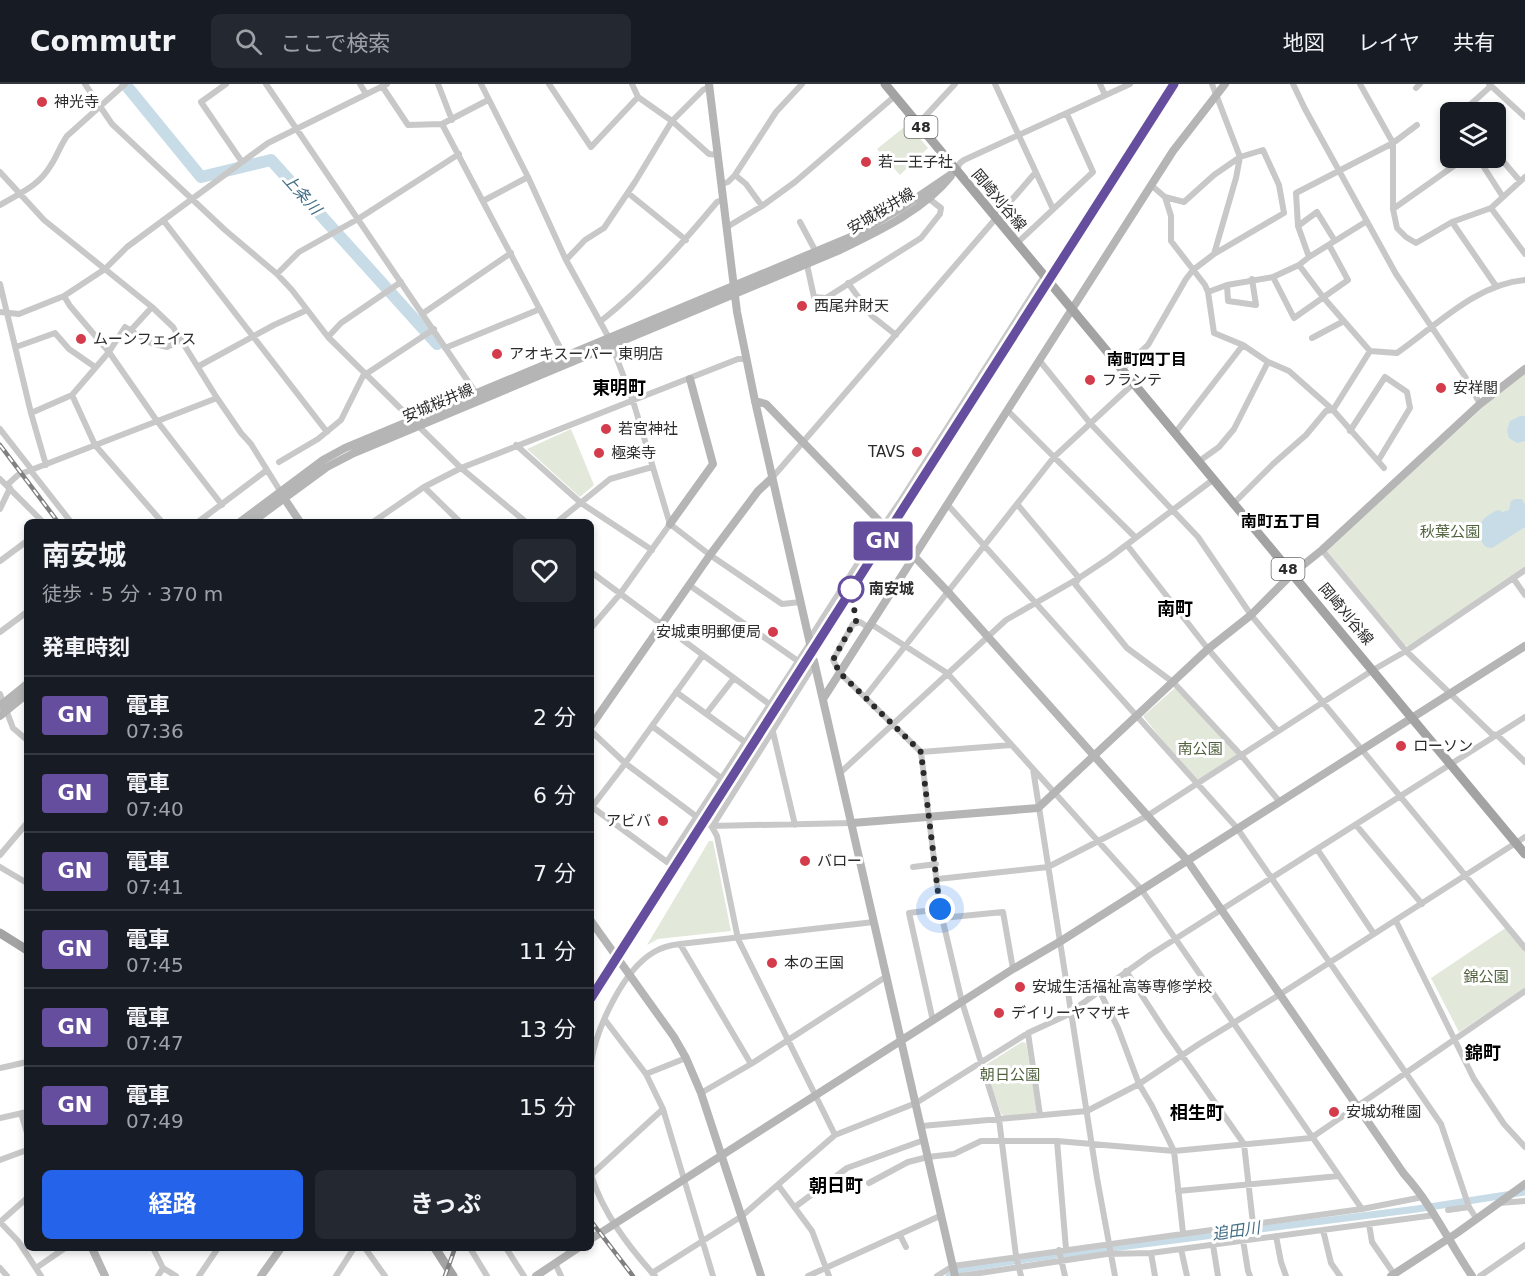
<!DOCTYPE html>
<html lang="ja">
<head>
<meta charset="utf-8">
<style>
	:root { --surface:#171b24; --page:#242831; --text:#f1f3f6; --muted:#9ea1a6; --line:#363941; --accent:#2563eb }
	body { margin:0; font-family:"DejaVu Sans","Noto Sans JP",sans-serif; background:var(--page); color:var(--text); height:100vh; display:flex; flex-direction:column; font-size:22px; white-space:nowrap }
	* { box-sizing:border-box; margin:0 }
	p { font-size:20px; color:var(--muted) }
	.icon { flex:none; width:33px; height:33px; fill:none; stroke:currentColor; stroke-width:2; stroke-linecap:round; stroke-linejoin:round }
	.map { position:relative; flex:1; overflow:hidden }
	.details { position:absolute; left:24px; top:435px; width:570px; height:732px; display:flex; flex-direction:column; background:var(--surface); border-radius:9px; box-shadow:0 3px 9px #0003 }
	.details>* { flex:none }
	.badge { padding:0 12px; border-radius:4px; font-size:21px; line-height:39px }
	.buttons { position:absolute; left:1440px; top:18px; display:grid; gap:12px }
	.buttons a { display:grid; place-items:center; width:66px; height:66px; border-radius:9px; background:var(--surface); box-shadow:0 3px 9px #0003; font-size:30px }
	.you { position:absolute; width:30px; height:30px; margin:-15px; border:4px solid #fff; border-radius:50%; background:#1a73e8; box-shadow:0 0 0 9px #1a73e833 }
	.map>.badge { position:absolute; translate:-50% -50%; box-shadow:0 0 0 3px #fff }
	h2 { padding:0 18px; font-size:22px; line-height:54px }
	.round { display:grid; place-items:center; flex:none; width:63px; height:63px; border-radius:9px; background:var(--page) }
	.head { display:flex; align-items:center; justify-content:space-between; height:102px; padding:0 18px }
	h1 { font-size:28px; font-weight:700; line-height:45px }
	.button { display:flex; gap:12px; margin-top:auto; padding:12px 18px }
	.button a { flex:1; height:69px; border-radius:9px; background:var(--accent); color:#fff; font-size:24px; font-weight:700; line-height:69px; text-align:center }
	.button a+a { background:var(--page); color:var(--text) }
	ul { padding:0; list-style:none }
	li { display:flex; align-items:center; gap:18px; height:78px; padding:0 18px; border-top:2px solid var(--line) }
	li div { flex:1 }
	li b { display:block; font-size:22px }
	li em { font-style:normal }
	li .badge { min-width:66px; font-weight:700; text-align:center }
	header { display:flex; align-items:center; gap:36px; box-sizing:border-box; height:84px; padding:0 30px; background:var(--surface); border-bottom:2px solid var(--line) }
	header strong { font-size:28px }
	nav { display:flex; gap:33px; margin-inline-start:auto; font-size:21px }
	.search { width:420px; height:54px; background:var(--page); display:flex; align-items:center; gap:15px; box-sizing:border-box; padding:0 21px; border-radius:9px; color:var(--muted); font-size:22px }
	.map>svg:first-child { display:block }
</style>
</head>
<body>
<header>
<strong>Commutr</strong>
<div class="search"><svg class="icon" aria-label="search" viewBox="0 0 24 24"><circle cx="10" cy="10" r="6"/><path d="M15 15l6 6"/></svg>ここで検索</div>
<nav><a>地図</a><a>レイヤ</a><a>共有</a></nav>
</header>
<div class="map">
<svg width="1525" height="1192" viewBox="0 0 1525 1192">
	<rect width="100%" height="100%" fill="#fff"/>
	<path fill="#e2e8da" d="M908,40L928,64L900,91L877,65Z
		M1525,288V483L1408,562L1405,561L1326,466L1481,325L1483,320Z
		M571,345L594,401L580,413L527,365Z
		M1175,604L1241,671L1197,700L1143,632Z
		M709,757H713L731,847L658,855L647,861Z
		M1507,843L1525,866V904L1459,948L1431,894Z
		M1022,958L1026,959L1037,1026L1035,1029L1005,1032L1001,1030L985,983L987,980Z"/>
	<path fill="#c7dce7" d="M1520,332H1525V357L1517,359L1509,354L1507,346L1510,337Z
		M1515,415H1522L1525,421V443L1492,464L1486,463C1471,446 1480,434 1498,426L1503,428L1509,426L1511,417Z"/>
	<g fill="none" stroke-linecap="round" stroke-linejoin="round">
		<path stroke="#c7dce7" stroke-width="7" d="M949,1192L963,1185L1027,1175L1417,1125L1525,1108"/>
		<path stroke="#c7dce7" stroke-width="12" d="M125,0L201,93L271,76L437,260"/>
		<path stroke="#c8c8c8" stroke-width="6" d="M85,0L112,40L225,146L277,190L292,206L328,253L461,384L526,438
			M226,0L201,18L242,78
			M266,0L478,312
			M360,0L366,10
			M438,0L452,36
			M481,0L528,93L566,176L609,254L633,317L670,440L710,471L782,520L801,518
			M549,0L591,63L638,13
			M632,0L638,13L672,37L709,70L718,71
			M995,0L1053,125
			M1100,0L1105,11
			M1293,0L1305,25L1396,190L1466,294L1480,320
			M1360,0L1393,59V125L1397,144L1406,153L1416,159L1452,138
			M1489,0L1525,33
			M382,2L408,41L442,40
			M1416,4L1420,0
			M488,16L442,40L565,273
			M1462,28L1491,2
			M918,40L955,0
			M1496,69L1520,97
			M1478,74L1503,113
			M956,87L960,79L964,76L1130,0
			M0,88L44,136L152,223L173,243L217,314L241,349L251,360L282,410
			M735,91L746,100L762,122
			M1525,93L1491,124L1525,170
			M722,100L728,98L735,91L776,28L802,0
			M1152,102L1165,113L1171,132V157L1205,201L1208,208L1227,201L1273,193L1299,181
			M628,109L686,156
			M1165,113L1184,118L1214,91L1240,73L1263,66L1279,101L1284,129L1214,170
			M483,117L528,93
			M0,121C20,109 38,103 51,81C57,72 60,62 67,52L125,0
			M1491,124L1452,138L1496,202
			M1393,125L1465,74
			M163,136L327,348
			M1367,137L1309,173L1299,181L1323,213L1370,267
			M800,138L816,168
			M1298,142L1317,128L1335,157
			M727,143L762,122L795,98L895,12
			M1016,160L1093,88L1067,30
			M1309,173L1298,142L1296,109L1393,59L1417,41
			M566,176L585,156L604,144L635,98L672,37L703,6L709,3
			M807,181L814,213L826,214L921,154L940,130L941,124L928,114
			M277,190L299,168L358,135L459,70
			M1273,193L1294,234L1348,196L1329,161
			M848,199L872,232L896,251
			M0,200L31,329L46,381
			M1227,201L1228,217L1256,221L1252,195
			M1208,208L1214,249L1243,261L1268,278L1289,287L1333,326L1384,384
			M64,212L70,222L109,268L125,243L151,259L167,263L181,256
			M0,228L19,230L64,212L105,185L127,163L268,59L387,0
			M422,230L511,169
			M601,237C645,202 681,161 717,118L724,115
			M131,246L152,223
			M328,253L341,239L401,198
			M1312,254L1344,237
			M16,263L55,249L69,265L95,283
			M445,264L540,225
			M1039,276L1090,339L1198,453L1251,531L1525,864
			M199,282L274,241L307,226
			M1122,285L1148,261L1186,195L1193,186L1214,170L1236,94L1240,73L1212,0
			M72,311L95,361L162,438
			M1008,327L1054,373L1134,299
			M31,329L72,311L109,268L157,337L222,421
			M0,345L32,386
			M1350,347L1385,293L1407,308L1410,324L1378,377
			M1175,349L1243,261
			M516,361L581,419L652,466
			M279,378L318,355L341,336L363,292L434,245
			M1198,378L1219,363L1234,345L1268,278
			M31,387L71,438
			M772,394L1035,89
			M0,395L43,438
			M7,401L18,391L217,314
			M424,403L460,438
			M1234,419L1273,380L1306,351L1326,327L1333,326L1370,267L1397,269C1436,242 1476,200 1525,196
			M947,420L1237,744L1441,1040L1469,1123L1476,1134
			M1017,420L1079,494
			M0,425L10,404
			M198,438L267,386
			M373,438L424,403L461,384L738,275H746
			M557,438L610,395L652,383
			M1127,461L1208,565L1278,647
			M1322,466L1406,567L1492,650L1497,651L1525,678
			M0,477L27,457
			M591,488L769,620
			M1079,494L1075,500L1127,564L1174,599L1241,671L1279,717
			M1513,494L1525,511
			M689,501L798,577
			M871,540L947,589L1141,805L1362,1125
			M591,544L620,510L670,440
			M869,544L860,538L853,540L833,576L840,589L921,668L940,825L962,918L999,1035L1016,1172L1021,1192
			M0,548L27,528
			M810,554L863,471L899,419L1044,192
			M676,608L745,658
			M0,610L13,644L27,656
			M865,613L1054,373L1135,453
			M706,630L734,594
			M652,642L721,694
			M591,647L625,679L701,736
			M773,648L795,741
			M921,668L1011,661
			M1033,685L1097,1094L1115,1192
			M841,688L1006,536L1079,494L1109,474L1214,395
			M592,723L667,778L810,559
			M591,724L621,685L703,571
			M1356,741L1422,820
			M711,742L852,739
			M712,743L717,752L738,855L835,1051
			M712,743L814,581
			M1317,765L1374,850
			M0,771L27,739
			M0,783L27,799
			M913,783L936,780
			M938,795L1048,783L1147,732L1373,586L1406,567L1525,486
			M942,834L1003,828L1013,885
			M1396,837L1474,995L1504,1040L1525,1063
			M680,860L751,980
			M1126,887L1165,947L1244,1060L1253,1140
			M1100,908L1118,944L1139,1000L1152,1022L1174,1067L1183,1149
			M605,936L646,990L663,1025L713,1192
			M933,937L909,829L940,825
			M1028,949L1040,1031
			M591,978C597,943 623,886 654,868C662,863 671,861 680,860L874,838
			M0,984L27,978
			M646,990L686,974
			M701,1009L751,980L887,892
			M21,1029L27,1049
			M0,1034L27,1028
			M922,1042L1087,1027L1139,1000L1199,960L1279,911L1525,753
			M1057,1057L1066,1165
			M0,1076L27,1066
			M591,1091C603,1129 628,1162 655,1192
			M591,1091L663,1025
			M869,1099L908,1078L928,1073L954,1070L981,1057H1057L1174,1067L1311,1054L1525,907
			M778,1101L812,1147L829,1192
			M1178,1107L1339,1092
			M1499,1119L1525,1117
			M795,1123L847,1084L924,1056
			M1448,1126L1469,1123
			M0,1138L18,1157L41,1192
			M0,1138L27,1114
			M1369,1140L1372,1158L1394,1190
			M1323,1146L1331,1179L1340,1192
			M900,1151L906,1163
			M1276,1152L1281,1178L1286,1192
			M1243,1156L1248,1187L1250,1192
			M1213,1161L1218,1192
			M153,1164L163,1184L176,1192
			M365,1164L385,1192
			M470,1164L487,1192
			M506,1164L524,1192
			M1181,1165L1187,1192
			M1059,1166L1065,1192
			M1151,1169L1155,1192
			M555,1179L561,1192
			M0,1184L7,1192
			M36,1184L65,1164
			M652,1189L742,1132L835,1051L916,1019L1028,949L1065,932L1150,871L1525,633
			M158,1192L163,1184
			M199,1192L218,1164
			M336,1192L354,1164
			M808,1192L942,1131
			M937,1192L953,1182L1362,1125L1423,1113
			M960,1192L1107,1170L1151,1169L1435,1131
			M1480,1192L1525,1161"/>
		<path stroke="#b5b5b5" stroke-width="8" d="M709,0L737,228L755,317L811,564
			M755,317L766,320L887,445
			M284,414L300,438
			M240,438L323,376L345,364L853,152L900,125L956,87
			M252,438L327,383L354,369L840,166C879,147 924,126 951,92
			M670,440L713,380L690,295
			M895,452L948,508L1187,776L1404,1090C1432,1121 1449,1158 1472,1192
			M814,577L955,1192
			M823,615L1173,67L1225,0
			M0,622L27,600
			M0,632L27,610
			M591,642L710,471L758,407L772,394
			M852,739L1038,724L1208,565L1251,531L1292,490L1322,466L1480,320L1525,285
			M591,837L674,953L686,974L701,1009L761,1192
			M591,1155L1013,885L1061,857L1525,562
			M92,1164L105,1192
			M261,1192L281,1164
			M536,1192L578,1164
			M1391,1192L1457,1149L1525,1100"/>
		<path stroke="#a3a3a3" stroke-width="9" d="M885,0L1047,195
			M1051,200L1525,770
			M0,849L27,866
			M435,1164L453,1192"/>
		<defs>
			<path id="rail" d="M0,361L58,438
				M591,914L1174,0
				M591,1137L633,1192
				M445,1192L455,1164"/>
		</defs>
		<use href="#rail" stroke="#808080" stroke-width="4.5"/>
		<use href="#rail" stroke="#fff" stroke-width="2" stroke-dasharray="7" stroke-linecap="butt"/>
	</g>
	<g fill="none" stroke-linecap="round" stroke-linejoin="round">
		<defs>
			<path id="line" d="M591,914L1174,0"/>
		</defs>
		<use href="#line" stroke="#fff" stroke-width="14"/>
		<use href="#line" stroke="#654e9e" stroke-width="9"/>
		<path stroke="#2b2b2b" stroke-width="6" stroke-dasharray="0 10.8" d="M851,505L856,537L853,540L833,576L840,589L921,668L940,825"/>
	</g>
	<g fill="#d43c4c" stroke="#fff" stroke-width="2">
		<circle cx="42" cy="18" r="6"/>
		<circle cx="866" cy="78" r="6"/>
		<circle cx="802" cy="222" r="6"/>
		<circle cx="81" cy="255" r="6"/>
		<circle cx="497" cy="270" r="6"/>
		<circle cx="1090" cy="296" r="6"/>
		<circle cx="1441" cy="304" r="6"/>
		<circle cx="606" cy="345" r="6"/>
		<circle cx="917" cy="368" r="6"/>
		<circle cx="599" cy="369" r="6"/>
		<circle cx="773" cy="548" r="6"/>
		<circle cx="1401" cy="662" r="6"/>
		<circle cx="663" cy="737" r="6"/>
		<circle cx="805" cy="777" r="6"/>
		<circle cx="772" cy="879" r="6"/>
		<circle cx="1020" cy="903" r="6"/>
		<circle cx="999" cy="929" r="6"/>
		<circle cx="1334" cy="1028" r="6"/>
	</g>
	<circle fill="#fff" stroke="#654e9e" stroke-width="3" cx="851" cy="505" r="12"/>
	<g text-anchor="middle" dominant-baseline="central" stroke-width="6" stroke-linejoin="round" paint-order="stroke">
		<g fill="#fff" stroke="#6b6b6b" stroke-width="1.5">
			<rect x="904.5" y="32" width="33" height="22" rx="4.5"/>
			<rect x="1271.5" y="474" width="33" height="22" rx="4.5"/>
		</g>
		<g font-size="14" font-weight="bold" fill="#2b2b2b">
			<text x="921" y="43">48</text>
			<text x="1288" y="485">48</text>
		</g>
		<g font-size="15" fill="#2b2b2b" stroke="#fff" text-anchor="start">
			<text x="54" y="18">神光寺</text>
			<text x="878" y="78">若一王子社</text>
			<text x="814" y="222">西尾弁財天</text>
			<text x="93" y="255">ムーンフェイス</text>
			<text x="509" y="270">アオキスーパー 東明店</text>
			<text x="1102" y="296">フランテ</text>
			<text x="1453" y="304">安祥閣</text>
			<text x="618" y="345">若宮神社</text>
			<text x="905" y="368" text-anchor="end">TAVS</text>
			<text x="611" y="369">極楽寺</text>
			<text x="761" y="548" text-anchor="end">安城東明郵便局</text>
			<text x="1413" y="662">ローソン</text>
			<text x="651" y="737" text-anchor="end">アビバ</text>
			<text x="817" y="777">バロー</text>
			<text x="784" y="879">本の王国</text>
			<text x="1032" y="903">安城生活福祉高等専修学校</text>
			<text x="1011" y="929">デイリーヤマザキ</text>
			<text x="1346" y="1028">安城幼稚園</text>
		</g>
		<g font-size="15" fill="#2b2b2b" stroke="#fff">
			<text transform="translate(999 116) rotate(50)">岡崎刈谷線</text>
			<text transform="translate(881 127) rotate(-31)">安城桜井線</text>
			<text transform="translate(438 319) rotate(-23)">安城桜井線</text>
			<text transform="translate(1346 530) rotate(50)">岡崎刈谷線</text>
		</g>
		<g font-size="15" fill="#50623d" stroke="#fff">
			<text x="1450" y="448">秋葉公園</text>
			<text x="1200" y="665">南公園</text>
			<text x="1486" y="893">錦公園</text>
			<text x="1010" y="991">朝日公園</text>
		</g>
		<g font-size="15" font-weight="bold" fill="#2b2b2b" stroke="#fff" text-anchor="start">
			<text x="869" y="505">南安城</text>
		</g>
		<g font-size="16" font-style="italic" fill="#426d85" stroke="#fff">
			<text transform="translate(302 110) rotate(48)">上条川</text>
			<text transform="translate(1236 1147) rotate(-8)">追田川</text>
		</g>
		<g font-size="16" font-weight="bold" fill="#000" stroke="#fff">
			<text x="1147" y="275">南町四丁目</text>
			<text x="1281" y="437">南町五丁目</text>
		</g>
		<g font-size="18" font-weight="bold" fill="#000" stroke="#fff">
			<text x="619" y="303">東明町</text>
			<text x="1175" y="524">南町</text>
			<text x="1483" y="968">錦町</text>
			<text x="1197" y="1028">相生町</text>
			<text x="836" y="1101">朝日町</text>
		</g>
	</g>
</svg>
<div class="buttons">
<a><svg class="icon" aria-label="layers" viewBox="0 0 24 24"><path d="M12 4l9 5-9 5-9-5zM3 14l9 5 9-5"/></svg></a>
</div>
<div class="you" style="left:940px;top:825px"></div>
<b class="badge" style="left:883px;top:457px;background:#654e9e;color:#fff">GN</b>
<section class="details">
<div class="head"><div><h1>南安城</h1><p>徒歩 · 5 分 · 370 m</p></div><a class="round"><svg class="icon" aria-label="heart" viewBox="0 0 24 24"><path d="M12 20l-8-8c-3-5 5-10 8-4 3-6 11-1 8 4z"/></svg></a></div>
<h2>発車時刻</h2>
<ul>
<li><span class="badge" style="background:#654e9e;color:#fff">GN</span><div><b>電車</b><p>07:36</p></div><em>2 分</em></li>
<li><span class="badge" style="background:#654e9e;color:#fff">GN</span><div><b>電車</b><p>07:40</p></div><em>6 分</em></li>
<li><span class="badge" style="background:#654e9e;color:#fff">GN</span><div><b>電車</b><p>07:41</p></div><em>7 分</em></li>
<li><span class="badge" style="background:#654e9e;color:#fff">GN</span><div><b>電車</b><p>07:45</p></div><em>11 分</em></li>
<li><span class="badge" style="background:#654e9e;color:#fff">GN</span><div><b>電車</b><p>07:47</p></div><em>13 分</em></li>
<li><span class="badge" style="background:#654e9e;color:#fff">GN</span><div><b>電車</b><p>07:49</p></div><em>15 分</em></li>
</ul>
<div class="button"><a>経路</a><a>きっぷ</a></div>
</section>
</div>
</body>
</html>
